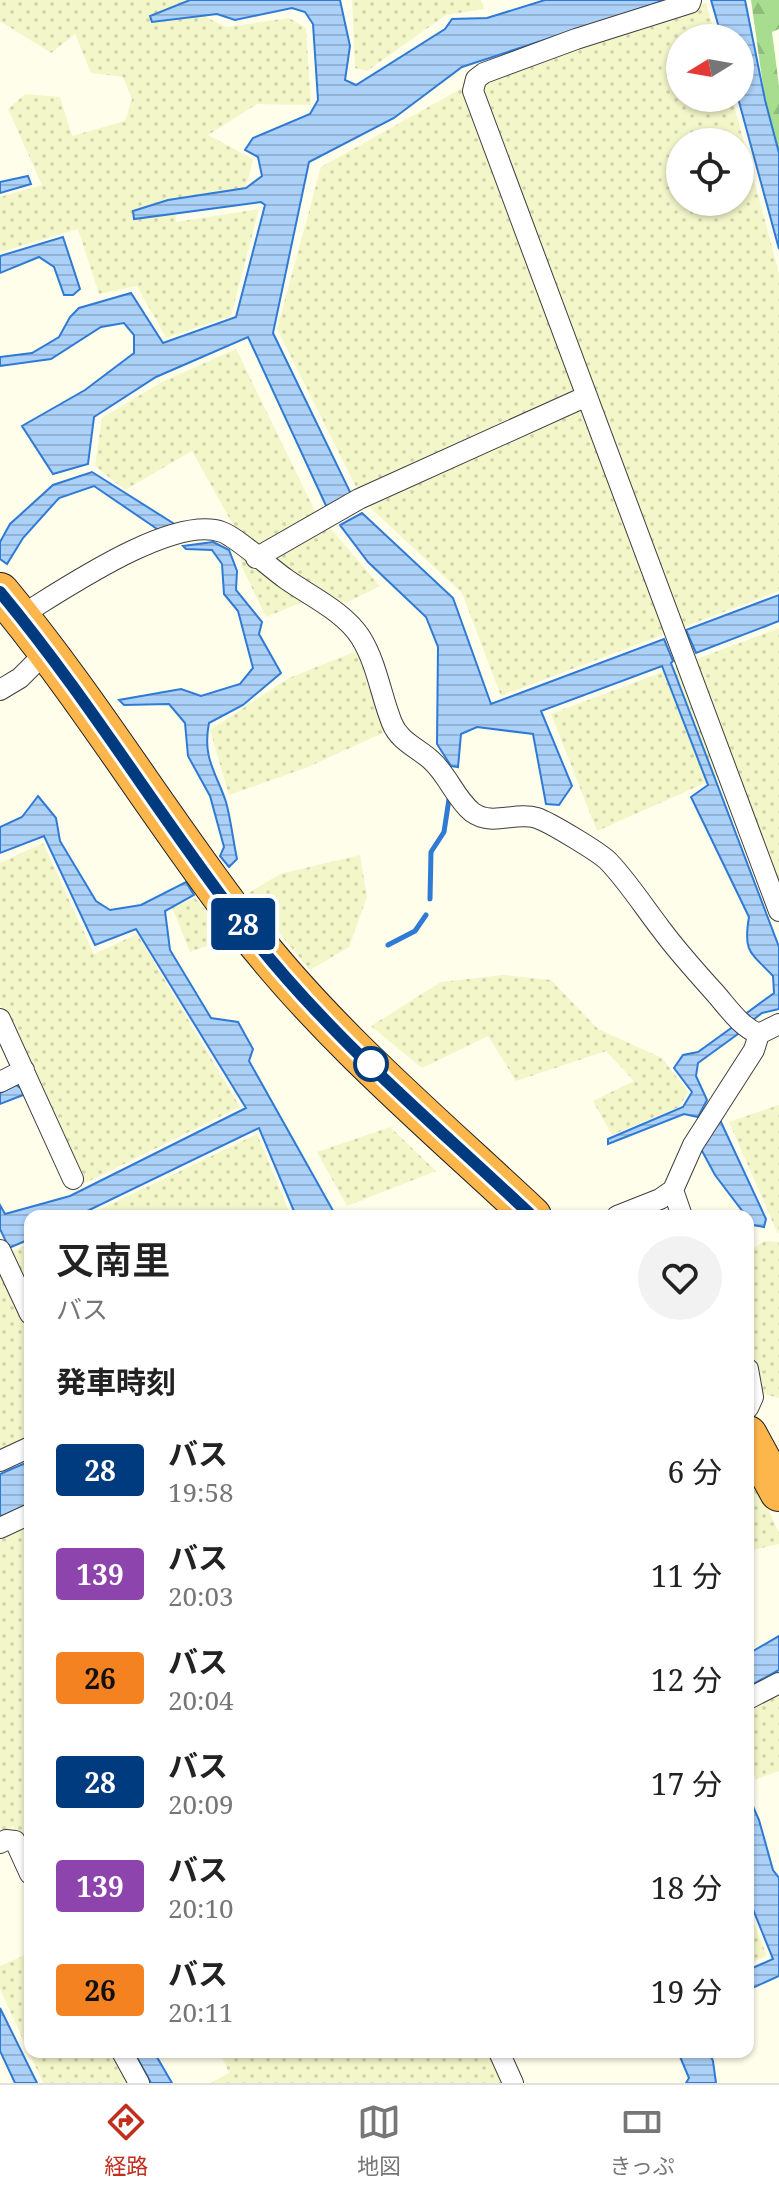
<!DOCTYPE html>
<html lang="ja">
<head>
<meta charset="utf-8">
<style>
	:root { --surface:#fff; --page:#f2f2f2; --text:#222; --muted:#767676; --line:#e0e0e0; --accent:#c22d1d }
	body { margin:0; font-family:"Noto Serif","Noto Sans JP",serif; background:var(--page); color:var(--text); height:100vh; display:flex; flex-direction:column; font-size:30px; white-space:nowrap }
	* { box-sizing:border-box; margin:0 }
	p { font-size:26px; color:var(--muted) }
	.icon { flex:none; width:44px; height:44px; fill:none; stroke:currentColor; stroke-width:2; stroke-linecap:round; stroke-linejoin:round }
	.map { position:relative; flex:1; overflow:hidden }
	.sheet { position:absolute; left:24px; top:1210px; width:730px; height:848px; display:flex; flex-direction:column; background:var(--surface); border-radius:16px; box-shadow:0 2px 6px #0004 }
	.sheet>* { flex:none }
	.badge { padding:0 16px; border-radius:6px; font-size:28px; line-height:52px }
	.needle { width:52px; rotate:259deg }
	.fabs { position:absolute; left:666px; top:24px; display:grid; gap:16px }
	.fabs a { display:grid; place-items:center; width:88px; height:88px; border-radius:50%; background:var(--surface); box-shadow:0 2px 6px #0004; font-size:40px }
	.map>.badge { position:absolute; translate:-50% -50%; box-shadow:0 0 0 4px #fff }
	h2 { padding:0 32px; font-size:30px; line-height:72px }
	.round { display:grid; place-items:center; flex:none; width:84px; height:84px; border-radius:42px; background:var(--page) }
	.head { display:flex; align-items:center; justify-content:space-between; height:136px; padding:0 32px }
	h1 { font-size:38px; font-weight:600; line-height:60px }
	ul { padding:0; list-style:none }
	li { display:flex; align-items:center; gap:24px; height:104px; padding:0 32px }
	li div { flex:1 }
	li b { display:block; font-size:30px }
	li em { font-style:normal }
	li .badge { min-width:88px; font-weight:700; text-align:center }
	.tabs { display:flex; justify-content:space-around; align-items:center; height:112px; border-top:2px solid var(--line); background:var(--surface); font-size:22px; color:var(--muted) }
	.tabs a { display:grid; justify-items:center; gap:4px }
	.tabs .current { color:var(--accent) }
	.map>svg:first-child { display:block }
</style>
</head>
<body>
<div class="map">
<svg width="779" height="2083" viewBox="0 0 779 2083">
	<defs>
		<pattern id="farmland-dots" width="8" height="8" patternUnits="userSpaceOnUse" patternTransform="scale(2)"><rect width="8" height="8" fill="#f3f6c9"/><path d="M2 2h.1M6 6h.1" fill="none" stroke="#cfd2ab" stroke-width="1.8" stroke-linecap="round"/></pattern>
		<pattern id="forest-firs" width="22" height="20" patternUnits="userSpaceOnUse" patternTransform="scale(2)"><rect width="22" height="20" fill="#a8dd90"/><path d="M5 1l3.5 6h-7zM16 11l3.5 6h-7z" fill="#8fbc7b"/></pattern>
		<pattern id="water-rules" width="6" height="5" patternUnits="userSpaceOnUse" patternTransform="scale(2)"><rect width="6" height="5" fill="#acd1f9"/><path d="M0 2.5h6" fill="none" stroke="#93b2d4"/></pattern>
	</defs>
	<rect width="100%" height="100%" fill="#fffeea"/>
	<path fill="url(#farmland-dots)" fill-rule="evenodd" d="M0,0H191L192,10L226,27L289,18L306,28L311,105L257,104L208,135L253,159L245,192L175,202L176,222L259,209L231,316L166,338L137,286L99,294L78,229L0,252V197L42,185L8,109L25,94L60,97L72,136L125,121L132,99L123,77L91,73L75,34L51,53L0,21Z
		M352,0H481L484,9L446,15L367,71L355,68Z
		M706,3L716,38H680V98H732L779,273V591L501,696L462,593L363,501L277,329L321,167L464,87ZM680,142H740V202H680Z
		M236,349L314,509L380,586L346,603L322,594L266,617L243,569L236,530L192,451L125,490L95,466L102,418L162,382Z
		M779,628V883L734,770L597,831L551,714Z
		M359,650L387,731L308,767L229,795L210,730L289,678Z
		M43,843L94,954L137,934L240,1107L83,1184L0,1005V863Z
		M360,855L367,897L349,947L310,970L247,894L280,874Z
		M195,898L228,938L190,952L172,907Z
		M503,975L551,980L598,1029L662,1058L688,1092L679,1107L612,1135L593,1101L634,1081L606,1051L516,1081L488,1036L422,1068L371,1026L441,982Z
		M779,1105V1233L778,1234L729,1122Z
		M390,1127L436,1171L347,1206L317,1152Z
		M257,1134L291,1216H86Z
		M764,1241L779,1242V1398L761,1393L748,1364V1252Z
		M30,1243V1299L9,1253Z
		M0,1266L30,1332V1437L0,1450Z
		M748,1470L756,1482L779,1533V1544L748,1551Z
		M30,1522V1858L13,1826L0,1834V1537Z
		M779,1695V1771L756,1779L748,1763V1711Z
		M748,1909L767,1956L748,1964Z
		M30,1953V2052H114L130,2083H43L0,1989V1966Z
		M220,2052H489L503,2083H211L229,2073Z"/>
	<path fill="url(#forest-firs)" d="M751,0H779V29L772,32L779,86V153L765,100Z"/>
	<path fill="url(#water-rules)" stroke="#2f7ad4" stroke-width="2" d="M190,0H340L350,46L345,80L356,85L445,29L452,19L487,18L545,0H666L462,67L394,118L309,162L273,333L352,496L328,510L248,337L156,377L94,417L88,464L53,474L22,426L85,390L134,353V335L124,323L101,327L51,359L0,366V357L32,353L59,337L70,317L79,308L131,293L163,343L236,317L265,205L261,202L134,219L133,211L168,200L246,188L262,176L258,157L245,150L253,138L310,114L318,100L313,24L305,12L292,8L235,20L217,14L152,22L150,16Z
		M711,0H745L765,100L779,153V249L738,98H740V38H722Z
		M28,176L31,184L0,193V182Z
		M63,237L80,289L73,295H64L54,267L39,257L0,273V256Z
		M92,472L176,525L160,531L94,486L59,498L23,538L7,564L0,559V542L10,524L53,485Z
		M362,513L453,598L491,704L664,639L673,661L671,663L779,947V1009L762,1013L749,1023L744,1015L774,993L773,976C750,952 743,952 749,917L691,797L708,785L662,666L541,711L572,786L559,805L546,804L533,734L477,727L461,734L458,767L451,766L437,744L438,647L426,617L368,562L340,525Z
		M213,542L229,550L237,571L236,590L262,622L259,634L281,673L243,705L209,723C202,758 216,772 226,802C231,820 233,840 237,859L229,867L220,856L224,847L210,796L188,756L185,723L169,704L124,705L119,700L181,689L201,696L240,684L253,668L238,611L224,594L222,564L212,550L186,549L183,546Z
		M779,595V621L696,653L686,630Z
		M38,796L56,818L60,841L96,901L110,910L141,905L186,882L194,895L165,911L170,950L211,1018L238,1022L253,1049L249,1061L336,1216H296L259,1128L77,1216H30V1239L9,1248L0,1229V1205L5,1214L70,1196L246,1108L136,929L95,945L44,836L0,853V827L22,817Z
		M734,1026L738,1034L698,1063L696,1076L707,1100L698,1117L684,1114L608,1144V1139L683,1107L692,1092L674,1068L683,1055L698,1052Z
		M16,1085L22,1089L23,1095L0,1104V1093Z
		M720,1120L766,1219L764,1227L753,1225L715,1175L701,1149Z
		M30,1461V1505L0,1519V1474Z
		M779,1636V1670L748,1687V1654Z
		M748,1795L759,1820L773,1870L779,1878V1976L748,1990V1970L773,1959L748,1897Z
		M0,2008L37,2083H15L0,2051Z
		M134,2052H154L172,2083H151Z
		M678,2052H709L713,2061L716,2083H686L689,2078Z"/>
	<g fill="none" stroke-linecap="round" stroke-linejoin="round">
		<path stroke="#2f7ad4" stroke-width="5" d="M430,899L431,852L444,832L449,799
			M388,945L415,931L426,915"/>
		<defs>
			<path id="street" d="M691,0L690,3L576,39L484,73L476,79L473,91L779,911
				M256,558L359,499L587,396
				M20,616C63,590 173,514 222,532C238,538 269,567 286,579C310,596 345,612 361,638C377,664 381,696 392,723C399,741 418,748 431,760C448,775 455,798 472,812C492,827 515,811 537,818C549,822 601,853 609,862C628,882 644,907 661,929C678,952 697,973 716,994C729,1009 741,1027 759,1034
				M0,690L20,678L48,650
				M0,1019L73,1179
				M0,1082L24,1070
				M673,1190L682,1216
				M617,1216L660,1199L673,1190L693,1145L754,1050L759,1034L779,1024
				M0,1250L30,1314
				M748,1369L753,1397L748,1408
				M0,1461L30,1447
				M0,1528L30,1514
				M748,1699L779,1683
				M0,1843L6,1840L15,1841L30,1874
				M122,2052L139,2083
				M499,2052L513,2083"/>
			<path id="highway" d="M0,592C89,699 161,819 246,929C329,1036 434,1124 532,1216
				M748,1435L779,1492"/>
		</defs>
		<use href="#street" stroke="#3f3f3f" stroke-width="22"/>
		<use href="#highway" stroke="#1d1d1d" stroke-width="40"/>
		<use href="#street" stroke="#fff" stroke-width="20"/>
		<use href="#highway" stroke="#fcb64b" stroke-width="38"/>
	</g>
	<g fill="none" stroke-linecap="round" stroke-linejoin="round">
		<defs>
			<path id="line" d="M0,592C89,699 161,819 246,929C328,1036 435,1124 532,1216"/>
		</defs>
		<use href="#line" stroke="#fff" stroke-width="18"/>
		<use href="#line" stroke="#003b80" stroke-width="12"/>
	</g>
	<circle fill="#fff" stroke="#003b80" stroke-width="4" cx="371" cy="1064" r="16"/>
</svg>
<div class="fabs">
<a><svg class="needle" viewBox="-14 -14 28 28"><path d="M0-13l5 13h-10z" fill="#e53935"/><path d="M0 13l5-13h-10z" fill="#767676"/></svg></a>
<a><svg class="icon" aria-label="locate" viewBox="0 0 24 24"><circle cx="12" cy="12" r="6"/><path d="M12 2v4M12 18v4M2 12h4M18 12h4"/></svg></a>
</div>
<b class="badge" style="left:243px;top:924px;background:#003b80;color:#fff">28</b>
<section class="sheet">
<div class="head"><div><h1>又南里</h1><p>バス</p></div><a class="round"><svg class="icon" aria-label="heart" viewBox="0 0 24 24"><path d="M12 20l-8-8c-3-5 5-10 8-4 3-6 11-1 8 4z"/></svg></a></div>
<h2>発車時刻</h2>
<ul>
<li><span class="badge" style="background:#003b80;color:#fff">28</span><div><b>バス</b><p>19:58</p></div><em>6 分</em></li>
<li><span class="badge" style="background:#8e44ad;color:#fff">139</span><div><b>バス</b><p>20:03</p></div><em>11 分</em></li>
<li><span class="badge" style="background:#f58220;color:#111">26</span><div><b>バス</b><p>20:04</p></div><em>12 分</em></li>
<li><span class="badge" style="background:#003b80;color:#fff">28</span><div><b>バス</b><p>20:09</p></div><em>17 分</em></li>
<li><span class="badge" style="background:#8e44ad;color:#fff">139</span><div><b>バス</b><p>20:10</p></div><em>18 分</em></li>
<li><span class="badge" style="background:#f58220;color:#111">26</span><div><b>バス</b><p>20:11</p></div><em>19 分</em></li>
</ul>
</section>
</div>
<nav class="tabs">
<a class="current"><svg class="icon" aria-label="directions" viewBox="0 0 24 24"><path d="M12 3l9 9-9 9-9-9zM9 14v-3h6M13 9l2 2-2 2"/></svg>経路</a>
<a><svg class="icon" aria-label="map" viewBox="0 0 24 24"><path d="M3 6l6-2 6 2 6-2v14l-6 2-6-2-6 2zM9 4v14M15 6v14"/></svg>地図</a>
<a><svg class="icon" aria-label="tickets" viewBox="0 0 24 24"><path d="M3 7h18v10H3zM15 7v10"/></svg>きっぷ</a>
</nav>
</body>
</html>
